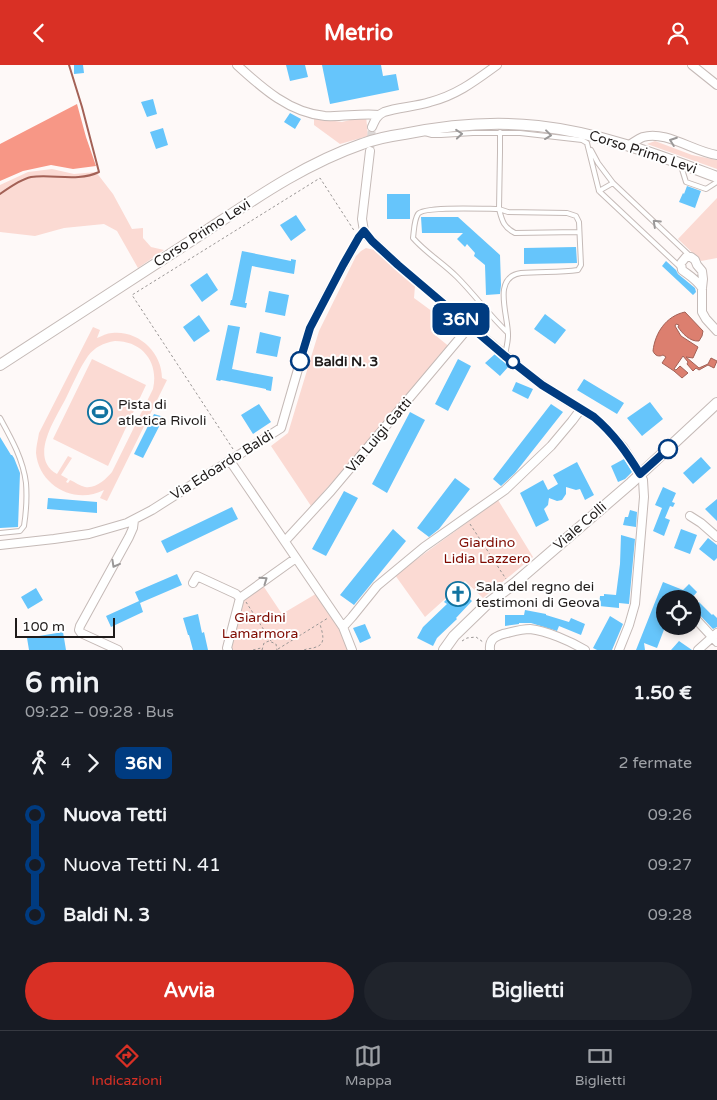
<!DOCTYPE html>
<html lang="it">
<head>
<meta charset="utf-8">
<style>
	:root { --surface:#171b24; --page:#20242c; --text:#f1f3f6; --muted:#9ea1a6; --line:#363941; --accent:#d93025 }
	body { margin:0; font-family:"Varela Round",sans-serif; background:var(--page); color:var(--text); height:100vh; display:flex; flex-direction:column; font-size:19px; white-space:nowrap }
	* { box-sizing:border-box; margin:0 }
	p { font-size:16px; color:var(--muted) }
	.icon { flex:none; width:28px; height:28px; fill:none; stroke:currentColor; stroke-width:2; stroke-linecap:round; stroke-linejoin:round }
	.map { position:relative; height:585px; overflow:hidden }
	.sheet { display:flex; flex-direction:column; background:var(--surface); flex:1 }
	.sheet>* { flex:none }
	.badge { padding:0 10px; border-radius:8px; font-size:18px; line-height:32px }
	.tools { position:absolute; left:656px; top:525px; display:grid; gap:10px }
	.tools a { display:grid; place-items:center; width:45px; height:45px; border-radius:50%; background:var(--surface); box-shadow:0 2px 8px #0003; font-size:25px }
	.scale { position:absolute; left:15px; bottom:12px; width:100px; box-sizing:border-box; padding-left:5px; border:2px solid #1f1b1a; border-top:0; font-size:14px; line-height:18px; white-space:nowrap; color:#1f1b1a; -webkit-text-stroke:4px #fff; paint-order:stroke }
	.map>.badge { position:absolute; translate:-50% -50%; box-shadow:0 0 0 2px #fff }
	.legs { display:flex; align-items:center; gap:8px; height:55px; padding:0 25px; font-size:16px }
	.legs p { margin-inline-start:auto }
	.head { display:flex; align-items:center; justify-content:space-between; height:85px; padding:0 25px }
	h1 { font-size:28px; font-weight:800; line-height:38px }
	.button { display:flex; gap:10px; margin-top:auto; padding:10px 25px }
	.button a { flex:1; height:58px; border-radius:30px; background:var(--accent); color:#fff; font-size:20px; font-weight:800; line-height:58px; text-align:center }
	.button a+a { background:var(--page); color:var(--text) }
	ul { padding:0 25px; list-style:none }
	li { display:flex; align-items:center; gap:18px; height:50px; font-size:19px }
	li i { display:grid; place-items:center; width:8px; height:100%; margin:0 6px; background:currentColor }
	li i::after { content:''; width:12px; height:12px; margin:-6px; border:4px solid; border-radius:50%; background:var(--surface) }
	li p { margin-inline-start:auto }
	li:first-child i { background:linear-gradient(#0000 50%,currentColor 0) }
	li:last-child i { background:linear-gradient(currentColor 50%,#0000 0) }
	header { display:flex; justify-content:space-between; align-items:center; height:65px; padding:0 25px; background:var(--accent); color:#fff; font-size:22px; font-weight:800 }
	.tabs { display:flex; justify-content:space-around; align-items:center; height:70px; border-top:1px solid var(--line); background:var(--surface); font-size:14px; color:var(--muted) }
	.tabs a { display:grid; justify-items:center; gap:2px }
	.tabs .current { color:var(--accent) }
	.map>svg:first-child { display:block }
</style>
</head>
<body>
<header><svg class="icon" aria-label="back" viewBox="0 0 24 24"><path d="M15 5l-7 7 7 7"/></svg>Metrio<svg class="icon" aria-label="person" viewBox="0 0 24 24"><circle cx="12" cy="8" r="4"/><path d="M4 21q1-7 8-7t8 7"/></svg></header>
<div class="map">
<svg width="717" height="585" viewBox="0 0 717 585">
	<rect width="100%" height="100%" fill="#fef9f8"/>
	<path fill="#fbdad3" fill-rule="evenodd" d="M366,51L368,71L340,79L314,60V53L342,57Z
		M655,76L692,90L717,95V104L647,79Z
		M52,104L74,109L96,107L113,129L132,164L143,163V173L151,182L164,185L138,203L117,166L104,159L64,163L35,171L0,167V120L28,107Z
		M717,133V193L701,196L678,174Z
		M366,183L374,185L415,221L414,233L448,258L435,270L451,283L311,441L271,381L288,368L319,266L356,191L361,186Z
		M93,262L100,265L97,273C102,271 107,268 112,268C138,265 162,287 162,313L167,315L107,436L100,433L104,425C75,440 39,421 36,388C36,381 38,375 39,368ZM115,276C143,276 159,298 153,324L112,407C106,414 96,424 85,422C80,421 75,417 70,415L68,418L66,417L68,414L61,410L72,393L68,391L57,409C28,393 56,353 66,333C73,319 79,304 88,291C95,282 103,278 115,276Z
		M92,294L146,320L108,401L53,374Z
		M498,435L533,492L483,533L465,516L425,552L395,510Z
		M264,522L282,549L319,527L352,585H230L243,530Z"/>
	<path fill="#f79786" d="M77,39L86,72L96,101L73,104L51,100L23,106L0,116V79Z"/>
	<path fill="#dc7f6f" stroke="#a36156" d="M685,247L703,266L702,271L699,276C690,277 682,268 678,262L679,260L676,259L675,261L681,271L698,282L693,293L686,292L699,303L708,299L711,293L717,296L714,303L708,300L699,305L696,303L693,306L687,299L688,297L683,291L674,304L676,305L680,301L688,308L682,313L674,306L662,298L666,292L663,290C659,292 655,291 653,286C655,268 666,251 685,247Z"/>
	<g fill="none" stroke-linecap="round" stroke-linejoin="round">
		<path stroke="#a36156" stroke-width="2" d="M0,129C7,124 22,114 31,112C53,109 78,117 99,107L82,42L69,0"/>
	</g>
	<path fill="#66c5fb" d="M74,0H83L84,8L74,9Z
		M286,0H305L308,12L290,16Z
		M322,0H381L383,11L396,9L399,25L330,39Z
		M153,34L157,49L147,52L141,37Z
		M290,48L301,54L295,64L284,57Z
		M163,63L168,80L156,84L150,67Z
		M687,121L701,126L695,143L679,137L683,128L684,129Z
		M387,129H410V154H387Z
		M296,150L306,165L291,176L280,160Z
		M421,152H458L500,190L501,220L500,229L486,230L485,200L474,191L475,188L467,179L465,182L457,174L463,168H422Z
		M576,182L577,198L524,199V183Z
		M242,186L291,196V194L296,195L294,209L252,201L245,238H247L246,243L230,240L231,235H232Z
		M666,196L676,205L678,209L695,223L696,227L693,230L662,201Z
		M207,208L218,225L202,237L190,220Z
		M269,226L289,230L285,251L265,247Z
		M545,249L566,265L555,279L534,264Z
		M199,250L210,266L194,277L183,262Z
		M228,260L240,262L232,304L273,312L271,326L266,325V324L221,315L220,316L216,315Z
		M260,267L281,272L277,292L256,288Z
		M495,289L509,301L500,311L485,298Z
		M458,294L471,301L448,346L435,339Z
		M584,314L624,338L617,349L577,325Z
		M516,317L533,324L528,334L512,326Z
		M650,337L663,354L642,371L627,353Z
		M259,339L271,357L253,369L241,350Z
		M551,339L563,347L515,408L501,421L493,414Z
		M410,347L425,355L387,428L372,419Z
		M154,349L164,352L143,393L134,389Z
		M0,372L11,390H12L14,393L20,408L18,462L0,463Z
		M701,392L711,403L693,419L683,408Z
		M624,394L632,407L625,414L618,417L611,401Z
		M577,397L594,430L585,435L580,424L576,425L566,422V429L562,435L557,436L549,433L548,440L544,444L549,455L536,462L520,428L543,415L548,425L558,419L553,410Z
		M455,413L470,424L439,464L429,472L417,463Z
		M663,422L676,428L672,437L675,438L673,442L670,441L665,453L670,455L664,471L653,466L662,443L655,440Z
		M344,426L358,433L326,491L312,484Z
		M48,433L97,437V448L47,444Z
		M717,434V456L705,444Z
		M232,442L238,454L167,488L161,476Z
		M630,445L637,447L636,462L623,460L625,452H628Z
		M393,464L406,476L354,540L340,530Z
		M681,464L697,470L690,489L674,483Z
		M621,470L635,474L629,539L619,538V543L599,541L600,531H604V529L616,530L620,499Z
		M708,473L717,480V493L714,496L699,484Z
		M177,509L182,520L140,538L143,547L111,562L106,551L139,536L135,527Z
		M663,517L683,525L689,519L697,527L691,534H684L678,528L676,534H665V562L657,583L644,578L645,585H636Z
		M458,522L472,536L456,553L457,554L437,573L433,581L417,573L423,562L447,539L444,537Z
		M36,523L43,535L28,544L21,532Z
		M699,537L712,550L713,549L717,553V562L713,564L696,546L692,544Z
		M525,545L546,549V550L569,557L571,553L585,559L581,570L559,561L557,566L531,558H519V559L505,561V550H524Z
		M198,549L202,568L204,567L208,585H193L189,570H188L183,553Z
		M610,551L623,559L612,585H597L593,583Z
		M365,559L371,573L360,578L353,563Z
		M63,567L66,585H29L27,573Z
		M679,576L692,585H671Z"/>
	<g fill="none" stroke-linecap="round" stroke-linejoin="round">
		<path stroke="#ddd8d7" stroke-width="8" stroke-dasharray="8 4" stroke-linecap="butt" d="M370,86L372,62"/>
		<defs>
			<path id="lane" d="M500,67V87L499,144L508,147L567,148L576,151L579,157L581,200L578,205C559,208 540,206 521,208C491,212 509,252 508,271C508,277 506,284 505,290
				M425,68L432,70H441L473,68H520L582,75L587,78L599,126
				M591,85L598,98L613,118
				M681,101L686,117L706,124L717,117
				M680,202L599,126L613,118L689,190
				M507,267C489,250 475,230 457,212C443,198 426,188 413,173C414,166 414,155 418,149C423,141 487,144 499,144C502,155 503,162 515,168L579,167
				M0,353C11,373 23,394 26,418C27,431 26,448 24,461L20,466L0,468"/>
			<path id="street" d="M237,0C262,23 290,48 325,51C343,52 361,48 379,50
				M692,0L717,20
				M372,62C375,55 377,50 384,47C398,42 415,42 430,37C457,30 475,16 497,0
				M629,80C634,77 638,74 643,72C666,65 694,87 717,90
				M370,86L362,154L364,166L367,171L398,200L530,311L559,331L594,352L607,364L623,382L637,404L643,415L644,432L635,539L629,560L619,585
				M702,223C696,214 690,211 682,205L681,198L686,192H691L695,195L697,200L702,206L703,214L702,223V247L706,254L717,266
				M230,396L343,562L352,585
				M690,451L701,458L717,472
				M285,476L331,426L470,261
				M0,480L54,474L89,469L127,458L152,445L281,363L310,263L328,228L359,172L364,166
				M193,518L197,511L236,529L240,533
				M692,550L717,577
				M343,562L352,552L377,521L424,482L505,425L551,381L572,356L581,344
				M118,585L81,568L79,565L80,561L129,472L133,463L134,455
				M228,585L227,583L240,533L296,493
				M490,585C489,575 494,572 503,569C512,567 521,564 530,564C547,566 570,576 585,585
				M698,585L717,568"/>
			<path id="secondary" d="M0,300C68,256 135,212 203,168C253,135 304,99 362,79C375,74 390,71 404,69C448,60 494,56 538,61C601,68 658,90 717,112
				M444,585L454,571L487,539L515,518L631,418L717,338"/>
		</defs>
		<use href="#lane" stroke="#c5bab7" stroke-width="6"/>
		<use href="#street" stroke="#c5bab7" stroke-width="10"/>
		<use href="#secondary" stroke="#c5bab7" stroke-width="12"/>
		<path stroke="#9a9695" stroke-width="1" stroke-dasharray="2.5 2.5" stroke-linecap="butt" d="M233,384L132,230L320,113L355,167
			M470,459L506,514
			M246,537L271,576
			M462,576L467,573L476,572L483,577
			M278,584L328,553
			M253,585L261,583
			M262,585L264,578L269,576L276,579L277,585
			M304,585C308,583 312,584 316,582C327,579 322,567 320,559"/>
		<use href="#lane" stroke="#fff" stroke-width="4"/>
		<use href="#street" stroke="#fff" stroke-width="8"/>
		<use href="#secondary" stroke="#fff" stroke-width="10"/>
	</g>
	<defs><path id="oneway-chevron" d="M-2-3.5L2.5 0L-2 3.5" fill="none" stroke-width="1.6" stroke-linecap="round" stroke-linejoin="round" transform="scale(1.25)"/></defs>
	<g stroke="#9a9898">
		<use href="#oneway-chevron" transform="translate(459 69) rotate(-5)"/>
		<use href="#oneway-chevron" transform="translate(548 70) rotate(7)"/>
		<use href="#oneway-chevron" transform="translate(673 76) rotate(-160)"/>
		<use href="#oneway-chevron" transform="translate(656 158) rotate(-137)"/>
		<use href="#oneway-chevron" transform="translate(115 499) rotate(119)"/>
		<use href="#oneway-chevron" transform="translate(264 515) rotate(-35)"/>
	</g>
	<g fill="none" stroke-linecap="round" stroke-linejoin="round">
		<defs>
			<path id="line-1" d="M300,296L310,263L343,200L359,172L364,166L372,176L398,200L505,291L542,320L594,352C614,369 627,388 640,409L668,384"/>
		</defs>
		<use href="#line-1" stroke="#fff" stroke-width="11"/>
		<use href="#line-1" stroke="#003b80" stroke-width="8"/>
	</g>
	<defs>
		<symbol id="stadium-ring" viewBox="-11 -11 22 22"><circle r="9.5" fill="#fff" stroke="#1173a0" stroke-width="1.5"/><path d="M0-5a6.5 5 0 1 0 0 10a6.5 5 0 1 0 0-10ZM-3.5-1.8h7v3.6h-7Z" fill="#1173a0"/></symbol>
		<symbol id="church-ring" viewBox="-11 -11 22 22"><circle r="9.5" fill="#fff" stroke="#1173a0" stroke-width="1.5"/><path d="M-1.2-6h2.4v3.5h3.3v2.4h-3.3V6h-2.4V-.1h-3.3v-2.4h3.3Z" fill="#1173a0"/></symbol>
	</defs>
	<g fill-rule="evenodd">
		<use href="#stadium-ring" x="86" y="333" width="28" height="28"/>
		<use href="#church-ring" x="444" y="515" width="28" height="28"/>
	</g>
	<g fill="#fff" stroke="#003b80" stroke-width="2.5">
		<circle cx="300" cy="296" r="9"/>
		<circle cx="513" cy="297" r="6"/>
		<circle cx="668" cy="384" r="9"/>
	</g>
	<g text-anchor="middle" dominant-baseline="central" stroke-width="4" stroke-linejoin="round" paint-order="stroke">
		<g font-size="14" fill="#1f1b1a" stroke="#fff">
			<text transform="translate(643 87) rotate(18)">Corso Primo Levi</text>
			<text transform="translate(202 168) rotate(-33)">Corso Primo Levi</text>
			<text transform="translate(379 370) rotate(-50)">Via Luigi Gatti</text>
			<text transform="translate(222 400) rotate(-32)">Via Edoardo Baldi</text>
			<text transform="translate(580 461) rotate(-41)">Viale Colli</text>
		</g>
		<g font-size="14" font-weight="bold" fill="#1f1b1a" stroke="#fff" text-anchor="start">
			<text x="314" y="296">Baldi N. 3</text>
		</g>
		<g font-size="14" fill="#1f1b1a" stroke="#fff" text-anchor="start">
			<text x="118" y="339">Pista di<tspan x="118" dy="16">atletica Rivoli</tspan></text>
			<text x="476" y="521">Sala del regno dei<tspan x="476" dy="16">testimoni di Geova</tspan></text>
		</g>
		<g font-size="14" fill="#7e0a00" stroke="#fff">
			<text x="487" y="477">Giardino<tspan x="487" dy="16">Lidia Lazzero</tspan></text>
			<text x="260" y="552">Giardini<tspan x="260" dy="16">Lamarmora</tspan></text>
		</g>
	</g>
</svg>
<div class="tools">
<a><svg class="icon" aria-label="locate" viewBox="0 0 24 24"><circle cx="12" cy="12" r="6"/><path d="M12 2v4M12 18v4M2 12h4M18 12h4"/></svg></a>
</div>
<div class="scale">100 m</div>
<b class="badge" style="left:461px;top:254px;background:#003b80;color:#fff">36N</b>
</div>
<section class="sheet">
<div class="head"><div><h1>6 min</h1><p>09:22 – 09:28 · Bus</p></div><b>1.50 €</b></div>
<div class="legs"><svg class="icon" aria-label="walk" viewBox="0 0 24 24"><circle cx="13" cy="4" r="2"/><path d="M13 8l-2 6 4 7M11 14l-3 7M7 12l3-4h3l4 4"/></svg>4<svg class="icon" aria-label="forward" viewBox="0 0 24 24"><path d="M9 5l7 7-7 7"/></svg><b class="badge" style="background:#003b80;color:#fff">36N</b><p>2 fermate</p></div>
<ul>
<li><i style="color:#003b80"></i><b>Nuova Tetti</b><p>09:26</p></li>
<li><i style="color:#003b80"></i><span>Nuova Tetti N. 41</span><p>09:27</p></li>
<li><i style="color:#003b80"></i><b>Baldi N. 3</b><p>09:28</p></li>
</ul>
<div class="button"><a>Avvia</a><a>Biglietti</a></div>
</section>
<nav class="tabs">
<a class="current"><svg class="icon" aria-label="directions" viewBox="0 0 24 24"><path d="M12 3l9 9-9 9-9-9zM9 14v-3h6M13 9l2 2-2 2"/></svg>Indicazioni</a>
<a><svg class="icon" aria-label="map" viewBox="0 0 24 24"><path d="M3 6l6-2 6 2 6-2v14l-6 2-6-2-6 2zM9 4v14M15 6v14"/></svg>Mappa</a>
<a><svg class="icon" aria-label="tickets" viewBox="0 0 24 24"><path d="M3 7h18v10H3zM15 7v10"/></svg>Biglietti</a>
</nav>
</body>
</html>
